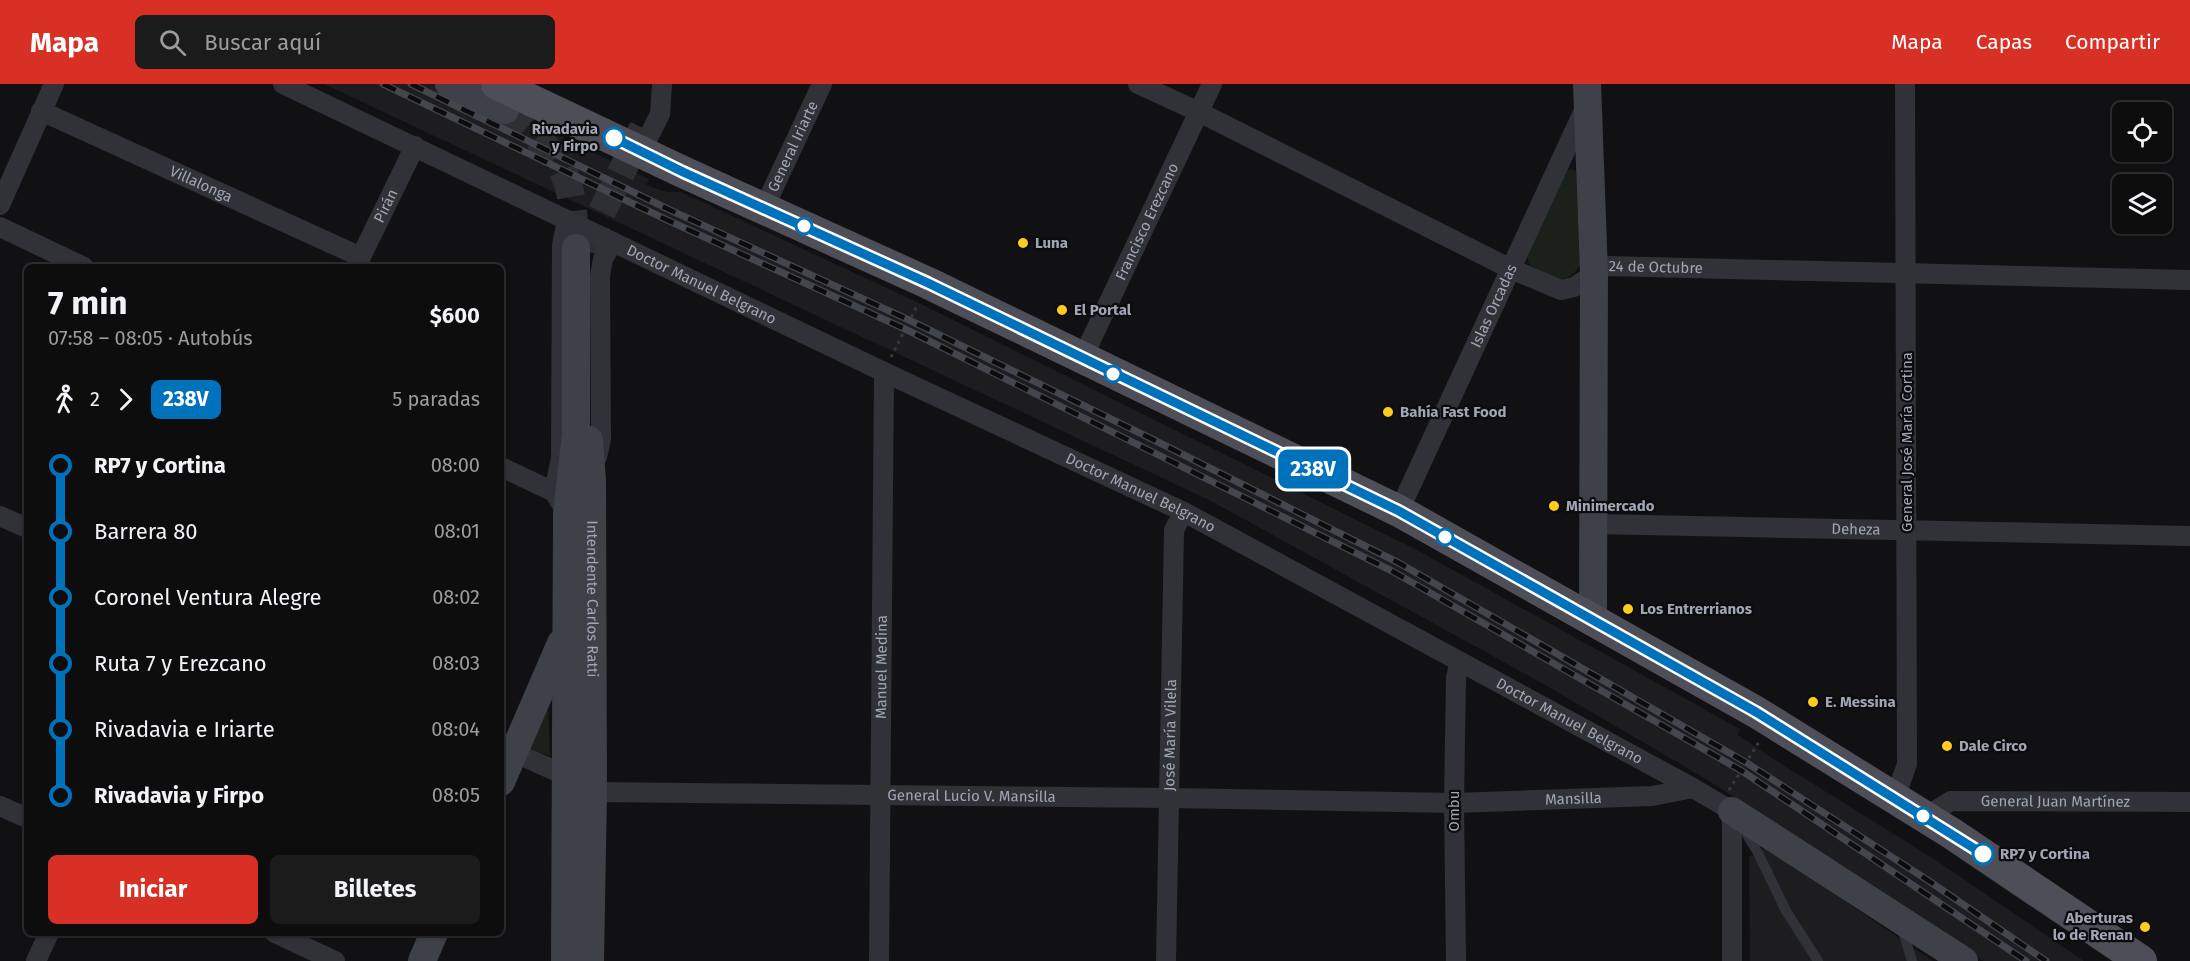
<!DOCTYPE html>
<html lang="es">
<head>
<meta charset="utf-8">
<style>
	:root { --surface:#0d0d0e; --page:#1b1b1c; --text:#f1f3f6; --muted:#9a9c9e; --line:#2d2d2e; --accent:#d93025 }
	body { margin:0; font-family:"Fira Sans",sans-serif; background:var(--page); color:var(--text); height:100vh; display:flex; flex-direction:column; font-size:22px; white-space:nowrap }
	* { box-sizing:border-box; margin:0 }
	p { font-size:20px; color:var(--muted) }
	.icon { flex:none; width:33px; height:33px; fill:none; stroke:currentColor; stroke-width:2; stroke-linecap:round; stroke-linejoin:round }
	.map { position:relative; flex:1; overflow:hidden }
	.panel { position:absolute; left:24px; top:180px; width:480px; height:672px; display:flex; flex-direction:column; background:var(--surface); border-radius:9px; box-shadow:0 2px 4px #0004,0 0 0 2px var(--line) }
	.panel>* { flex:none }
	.badge { padding:0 12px; border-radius:9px; font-size:21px; line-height:39px }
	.controls { position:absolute; left:2112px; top:18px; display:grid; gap:12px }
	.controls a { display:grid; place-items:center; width:60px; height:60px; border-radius:9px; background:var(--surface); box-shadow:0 2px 4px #0004,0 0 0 2px var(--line); font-size:30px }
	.map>.badge { position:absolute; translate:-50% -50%; box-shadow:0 0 0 3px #fff }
	.legs { display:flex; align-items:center; gap:9px; height:66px; padding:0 24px; font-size:20px }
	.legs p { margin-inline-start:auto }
	.summary { display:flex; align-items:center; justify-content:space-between; height:102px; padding:0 24px }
	h1 { font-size:33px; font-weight:700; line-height:45px }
	.primary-button { display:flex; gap:12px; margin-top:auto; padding:12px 24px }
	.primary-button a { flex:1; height:69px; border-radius:9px; background:var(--accent); color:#fff; font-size:24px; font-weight:700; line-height:69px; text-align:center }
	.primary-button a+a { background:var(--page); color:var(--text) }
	ul { padding:0 24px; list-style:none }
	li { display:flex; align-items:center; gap:21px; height:66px; font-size:22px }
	li i { display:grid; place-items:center; width:9px; height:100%; margin:0 8px; background:currentColor }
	li i::after { content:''; width:15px; height:15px; margin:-8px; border:4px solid; border-radius:50%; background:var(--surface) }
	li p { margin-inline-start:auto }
	li:first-child i { background:linear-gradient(#0000 50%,currentColor 0) }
	li:last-child i { background:linear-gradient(currentColor 50%,#0000 0) }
	header { display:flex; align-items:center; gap:36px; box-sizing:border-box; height:84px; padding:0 30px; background:var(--accent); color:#fff }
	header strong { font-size:28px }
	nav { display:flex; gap:33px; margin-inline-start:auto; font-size:21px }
	.search { width:420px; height:54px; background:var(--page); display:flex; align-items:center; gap:15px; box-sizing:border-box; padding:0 21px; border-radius:9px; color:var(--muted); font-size:22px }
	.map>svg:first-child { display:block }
</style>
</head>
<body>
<header>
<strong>Mapa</strong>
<div class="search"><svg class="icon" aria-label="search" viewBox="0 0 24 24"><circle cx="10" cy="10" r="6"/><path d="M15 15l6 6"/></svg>Buscar aquí</div>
<nav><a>Mapa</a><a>Capas</a><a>Compartir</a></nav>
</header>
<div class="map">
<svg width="2190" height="877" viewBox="0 0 2190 877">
	<rect width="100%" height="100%" fill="#111113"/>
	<path fill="#1d1d20" d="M324,0H439L509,28L649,95L646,101L666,108H681L921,220L1417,466L1740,645L1738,651L1772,674L1937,777L2084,877H1984L1706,695L1540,598L1211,417Z
		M1766,764L1933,877H1750L1749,773Z"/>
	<path fill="#19211a" d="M1571,85L1576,87L1580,181C1569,198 1560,197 1543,189C1537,186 1530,184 1528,177C1527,174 1527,171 1527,167L1564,89Z
		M548,624L550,672L528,664Z"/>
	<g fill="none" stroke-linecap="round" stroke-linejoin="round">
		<path stroke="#2e2f33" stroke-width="28" stroke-dasharray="28 14" stroke-linecap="butt" d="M505,26C532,48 563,72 570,108C574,126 574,146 576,164
			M589,168L598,136L643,44"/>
		<path stroke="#37393f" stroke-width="3" stroke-dasharray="3 4.5" stroke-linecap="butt" d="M891,273L918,220
			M1729,706L1759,658"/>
		<path stroke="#313238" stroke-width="10" d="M1743,744L1758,769L1786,827L1818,877
			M1902,844L1912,877"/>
		<g stroke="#313238" stroke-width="20">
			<path id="s1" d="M283,0L884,288L1184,428L1693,704L1732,727V877"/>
			<path id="s2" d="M1138,0L1199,28L1511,185L1561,206L1574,203L1606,182L2190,196"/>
			<path id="s3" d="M41,27L361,173"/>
			<path d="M641,68L660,30L662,0"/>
			<path d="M0,121L54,0"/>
			<path id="s4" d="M764,124L822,0"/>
			<path d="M0,143L84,183"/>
			<path id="s5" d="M356,183L415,62"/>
			<path id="s6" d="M1082,275L1212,0"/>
			<path d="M597,373L601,355L600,192L603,175L613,158"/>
			<path d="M501,383L554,408"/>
			<path id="s7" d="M1399,427L1586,22"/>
			<path d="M567,429L554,408L561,374L562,161L567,136"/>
			<path d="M0,432L27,444"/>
			<path id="s8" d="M1594,440L2190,452"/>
			<path id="s9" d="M504,664L567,692L593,708L1170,714L1454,719L1652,712L1693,704"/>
			<path d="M1895,714L1907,680L1905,0"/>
			<path d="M0,722L27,734"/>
			<path id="s10" d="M1925,733L1951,717L2190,718"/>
			<path d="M275,849L335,877"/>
			<path d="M36,877L49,849"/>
			<path id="s11" d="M879,877L884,288"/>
			<path id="s12" d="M1166,877L1174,446L1184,428"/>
			<path d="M1456,877L1454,719L1456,593L1460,578"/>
		</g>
		<g stroke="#3f4148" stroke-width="28">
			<path d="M449,0L505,26"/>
			<path d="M1587,0L1594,188L1593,535"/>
			<path id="s13" d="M589,356L592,396L593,708L590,877"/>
			<path d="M501,698L561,559"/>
			<path d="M1732,727L1964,877"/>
			<path d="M422,877L434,849"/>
			<path d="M565,877L567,429L576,350V164"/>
		</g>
		<path stroke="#4d4e57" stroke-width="32" d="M497,0L683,88L928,199L1399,427L1756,628L1951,749L2141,877"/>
		<defs>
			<path id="rail" d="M383,0L665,135L905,245L1392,487L1742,687L2026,877
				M411,0L670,126L909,236L1156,357L1399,479L1747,679L1929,797L2046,877"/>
		</defs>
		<use href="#rail" stroke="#44464d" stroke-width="7"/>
		<use href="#rail" stroke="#0c0c0d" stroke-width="4.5" stroke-dasharray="14" stroke-linecap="butt"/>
	</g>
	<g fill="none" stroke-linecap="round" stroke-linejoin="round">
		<defs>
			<path id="line-1" d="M614,54L683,88L928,199L1399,427L1756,628L1983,770"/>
		</defs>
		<use href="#line-1" stroke="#fff" stroke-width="14"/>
		<use href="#line-1" stroke="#0072bc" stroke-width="9"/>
	</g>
	<g fill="#fff" stroke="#0072bc" stroke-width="3">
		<circle cx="614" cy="54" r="10"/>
		<circle cx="804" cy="142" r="8"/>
		<circle cx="1113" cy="290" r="8"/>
		<circle cx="1445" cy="453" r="8"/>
		<circle cx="1923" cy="732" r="8"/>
		<circle cx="1983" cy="770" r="10"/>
	</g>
	<g fill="#ffcb1c" stroke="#0c0c0d" stroke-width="2">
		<circle cx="1023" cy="159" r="6"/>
		<circle cx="1062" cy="226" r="6"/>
		<circle cx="1388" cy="328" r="6"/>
		<circle cx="1554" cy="422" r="6"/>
		<circle cx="1628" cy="525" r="6"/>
		<circle cx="1813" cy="618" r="6"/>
		<circle cx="1947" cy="662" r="6"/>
		<circle cx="2145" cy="843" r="6"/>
	</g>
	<g text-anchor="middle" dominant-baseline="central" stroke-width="4.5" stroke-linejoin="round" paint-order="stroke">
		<g font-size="15" font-weight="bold" fill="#a1a5b5" stroke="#0c0c0d" text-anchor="end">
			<text x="598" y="45">Rivadavia<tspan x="598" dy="17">y Firpo</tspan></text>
			<text x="2000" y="770" text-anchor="start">RP7 y Cortina</text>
		</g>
		<g font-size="15" fill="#a1a5b5" stroke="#0c0c0d">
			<text stroke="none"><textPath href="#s4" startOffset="68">General Iriarte</textPath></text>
			<text stroke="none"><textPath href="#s3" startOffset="176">Villalonga</textPath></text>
			<text stroke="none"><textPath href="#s5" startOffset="68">Pirán</textPath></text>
			<text stroke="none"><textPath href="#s6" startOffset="152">Francisco Erezcano</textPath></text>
			<text stroke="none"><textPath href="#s2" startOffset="572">24 de Octubre</textPath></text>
			<text stroke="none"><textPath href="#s1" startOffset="464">Doctor Manuel Belgrano</textPath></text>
			<text stroke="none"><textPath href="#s7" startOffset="226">Islas Orcadas</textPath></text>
			<text transform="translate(1907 358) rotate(-90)">General José María Cortina</text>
			<text stroke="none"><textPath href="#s1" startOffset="950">Doctor Manuel Belgrano</textPath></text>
			<text stroke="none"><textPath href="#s8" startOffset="262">Deheza</textPath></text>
			<text stroke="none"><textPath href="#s13" startOffset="159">Intendente Carlos Ratti</textPath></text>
			<text stroke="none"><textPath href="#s11" startOffset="294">Manuel Medina</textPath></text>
			<text stroke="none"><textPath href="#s1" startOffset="1436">Doctor Manuel Belgrano</textPath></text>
			<text stroke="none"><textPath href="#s12" startOffset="226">José María Vilela</textPath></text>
			<text stroke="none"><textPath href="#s9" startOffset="478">General Lucio V. Mansilla</textPath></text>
			<text stroke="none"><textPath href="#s9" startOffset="1080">Mansilla</textPath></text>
			<text stroke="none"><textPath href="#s10" startOffset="135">General Juan Martínez</textPath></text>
			<text transform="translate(1454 727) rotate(-90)">Ombu</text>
		</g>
		<g font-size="15" font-weight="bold" fill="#a1a5b5" stroke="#0c0c0d" text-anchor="start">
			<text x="1035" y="159">Luna</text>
			<text x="1074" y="226">El Portal</text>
			<text x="1400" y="328">Bahía Fast Food</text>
			<text x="1566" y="422">Minimercado</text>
			<text x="1640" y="525">Los Entrerrianos</text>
			<text x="1825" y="618">E. Messina</text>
			<text x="1959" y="662">Dale Circo</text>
			<text x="2133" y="834" text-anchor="end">Aberturas<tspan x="2133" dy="17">lo de Renan</tspan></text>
		</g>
	</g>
</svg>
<div class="controls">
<a><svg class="icon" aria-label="locate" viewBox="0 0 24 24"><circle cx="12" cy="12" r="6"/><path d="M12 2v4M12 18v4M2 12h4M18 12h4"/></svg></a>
<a><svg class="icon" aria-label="layers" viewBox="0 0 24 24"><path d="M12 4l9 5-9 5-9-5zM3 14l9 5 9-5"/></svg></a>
</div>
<b class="badge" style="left:1313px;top:385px;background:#0072bc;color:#fff">238V</b>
<section class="panel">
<div class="summary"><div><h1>7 min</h1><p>07:58 – 08:05 · Autobús</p></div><b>$600</b></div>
<div class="legs"><svg class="icon" aria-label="walk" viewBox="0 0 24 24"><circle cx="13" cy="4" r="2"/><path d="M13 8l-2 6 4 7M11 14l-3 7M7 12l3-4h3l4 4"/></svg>2<svg class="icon" aria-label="forward" viewBox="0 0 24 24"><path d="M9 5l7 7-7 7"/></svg><b class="badge" style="background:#0072bc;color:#fff">238V</b><p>5 paradas</p></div>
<ul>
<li><i style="color:#0072bc"></i><b>RP7 y Cortina</b><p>08:00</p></li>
<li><i style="color:#0072bc"></i><span>Barrera 80</span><p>08:01</p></li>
<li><i style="color:#0072bc"></i><span>Coronel Ventura Alegre</span><p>08:02</p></li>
<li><i style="color:#0072bc"></i><span>Ruta 7 y Erezcano</span><p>08:03</p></li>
<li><i style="color:#0072bc"></i><span>Rivadavia e Iriarte</span><p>08:04</p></li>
<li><i style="color:#0072bc"></i><b>Rivadavia y Firpo</b><p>08:05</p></li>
</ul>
<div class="primary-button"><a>Iniciar</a><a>Billetes</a></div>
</section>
</div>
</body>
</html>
